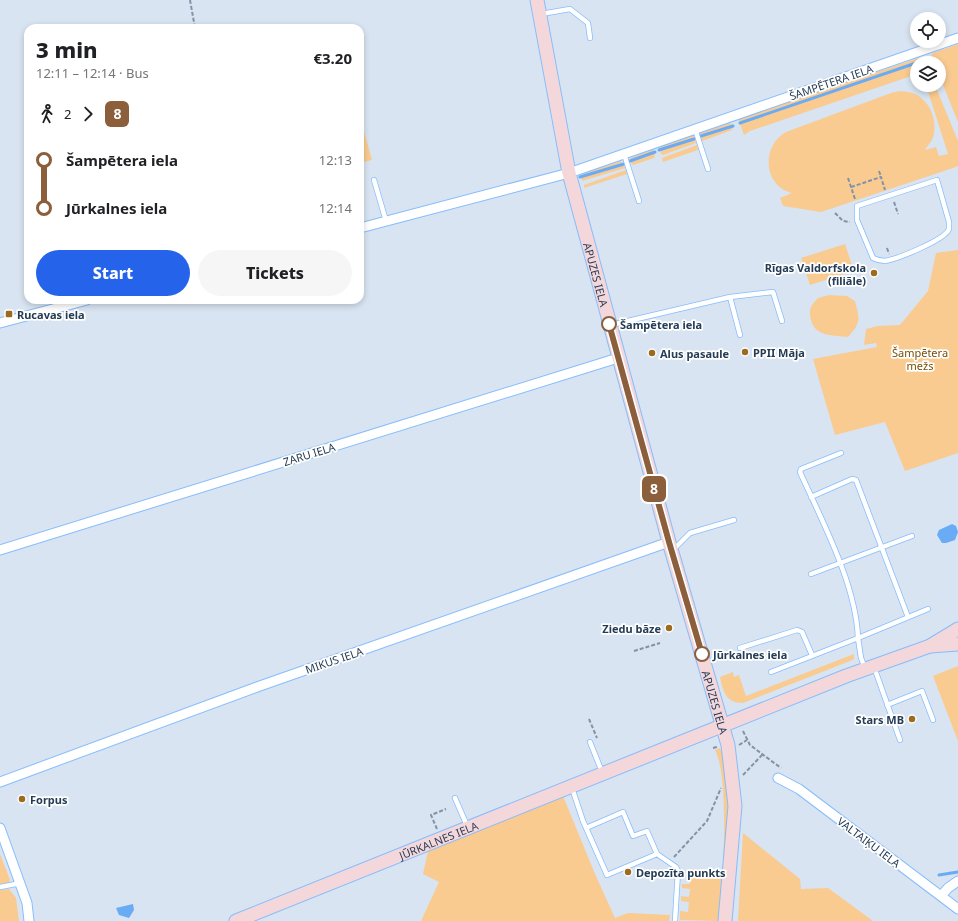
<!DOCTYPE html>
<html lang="en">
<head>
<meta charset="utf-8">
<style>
	:root { --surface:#fff; --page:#f6f6f6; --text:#202124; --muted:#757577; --accent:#2563eb }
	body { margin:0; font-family:"Noto Sans",sans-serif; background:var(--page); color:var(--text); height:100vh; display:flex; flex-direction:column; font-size:15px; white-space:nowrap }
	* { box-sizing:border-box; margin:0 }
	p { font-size:13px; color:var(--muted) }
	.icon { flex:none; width:22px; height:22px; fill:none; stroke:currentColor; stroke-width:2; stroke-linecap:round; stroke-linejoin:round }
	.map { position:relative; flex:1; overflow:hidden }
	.details { position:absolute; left:24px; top:24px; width:340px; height:280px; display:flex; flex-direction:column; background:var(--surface); border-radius:12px; box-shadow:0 2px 6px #0003 }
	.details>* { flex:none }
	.badge { padding:0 8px; border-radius:6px; font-size:14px; line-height:26px }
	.tools { position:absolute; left:910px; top:12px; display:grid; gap:8px }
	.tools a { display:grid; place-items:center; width:36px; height:36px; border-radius:50%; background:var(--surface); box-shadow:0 2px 6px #0003; font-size:20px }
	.map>.badge { position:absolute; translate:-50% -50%; box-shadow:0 0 0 2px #fff }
	.legs { display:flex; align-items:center; gap:6px; height:44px; padding:0 12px; font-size:13px }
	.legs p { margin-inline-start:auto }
	.headline { display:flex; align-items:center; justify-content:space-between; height:68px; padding:0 12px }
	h1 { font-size:22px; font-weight:800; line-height:30px }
	.primary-button { display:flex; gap:8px; margin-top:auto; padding:8px 12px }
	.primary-button a { flex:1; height:46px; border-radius:24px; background:var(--accent); color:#fff; font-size:16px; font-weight:800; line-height:46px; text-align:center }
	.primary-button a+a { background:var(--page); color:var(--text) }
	ul { padding:0 12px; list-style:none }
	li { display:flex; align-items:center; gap:14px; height:48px; font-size:15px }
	li i { display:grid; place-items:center; width:6px; height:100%; margin:0 5px; background:currentColor }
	li i::after { content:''; width:10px; height:10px; margin:-5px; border:3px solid; border-radius:50%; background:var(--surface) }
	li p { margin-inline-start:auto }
	li:first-child i { background:linear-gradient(#0000 50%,currentColor 0) }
	li:last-child i { background:linear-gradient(currentColor 50%,#0000 0) }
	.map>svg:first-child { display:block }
</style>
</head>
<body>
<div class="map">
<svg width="958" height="921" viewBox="0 0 958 921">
	<rect width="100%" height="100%" fill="#d8e4f1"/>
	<path fill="#f9cb91" d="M958,44V122L939,75V63H934L931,56L933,53Z
		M922,57L926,63H917V74L750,131L744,135L738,118Z
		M926,85H935L958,141V166L956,167L821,212L783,206L780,198L792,193C763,186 761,146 786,132L891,93C917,85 938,107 934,134C933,140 928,145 925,150L936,147L939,156L948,154Z
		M360,117L372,160L360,163Z
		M730,123L733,126L732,130L702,141L700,133Z
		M693,135L696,143L663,155L661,154L659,147Z
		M697,145L698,150L663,162L662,158Z
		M652,150H654L655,155L654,158L633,165L631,163L630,158Z
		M621,161L625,168L582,181L581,176L585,173Z
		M626,170L627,174L584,188V185Z
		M845,244L854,271L810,285L801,258Z
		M958,250V453L905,471L885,422L835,435L813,359L877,347L876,343L864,345L866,329L878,326L900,325L928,291L936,253Z
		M829,295L847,296L855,301C860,319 861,323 848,337C833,335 815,337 811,320C808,310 811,305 818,298Z
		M854,654V659L850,661L743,703C726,703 723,692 720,677L733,672L734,677L739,675L746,696Z
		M958,666V741L933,676Z
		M720,748L724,757L730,816L723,868C724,840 727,773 715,750Z
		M563,796L595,874L615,918L628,913L670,915L669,921H421L439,882L423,874L428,851Z
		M743,833L800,879L801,889L828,888L873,921H738Z
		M0,854L10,880L9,883L0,885Z
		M691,869L726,871L721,917L717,921L680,920V911L688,912L689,902L681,901V896L689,897L690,889L682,888V884H690Z
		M9,889L16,898L19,921H0V890Z"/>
	<path fill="#6aabf6" d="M952,524L956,526L958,532L955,540L946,543H942L937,535L939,530Z
		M133,904L134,910L129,918L119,915L116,908Z"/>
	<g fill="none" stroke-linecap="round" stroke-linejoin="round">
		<path stroke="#6aabf6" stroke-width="3" d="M740,123L919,62
			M701,136L733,126
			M659,150L694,139
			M630,161L655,152
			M580,177L624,164
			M939,875L958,872"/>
		<defs>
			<path id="lane" d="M541,14L570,9L588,23L590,38
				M695,129L708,169
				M624,154L639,201
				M374,180L386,221
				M937,180L949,222C949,223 949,228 949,229C945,240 897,259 885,261C880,261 877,260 873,258L857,220V206Z
				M611,325L730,297
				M740,335L730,297L773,292L782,321
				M811,497L852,479L856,480L908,617
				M673,550L690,533L734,520
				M811,574L912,536
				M740,648L797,630L802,632L812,655
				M874,667L900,740
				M865,668L861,658L858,638L928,609
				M771,672L858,638C856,584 822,521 800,472L801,469L841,453
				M887,705L922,691L933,720
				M590,742L602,772
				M572,788L583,821L607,875L657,854L676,867L678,871L675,921
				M455,798L468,828
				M586,828L623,812L633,836L647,831L657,854
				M0,887L21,883"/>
			<path id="street" d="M360,228L569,173L958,38
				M0,323L87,300
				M0,550L618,358
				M778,778L799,789L958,909
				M0,782L257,687L669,542
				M0,828L27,903L29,921
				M941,896L948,888L958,881"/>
			<g id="secondary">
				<path id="s1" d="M537,0L569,173L669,542L728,745L735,806L725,921"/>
				<path d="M930,646L958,644"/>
				<path id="s2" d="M236,921L846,676L930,646L958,629"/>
			</g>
		</defs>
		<use href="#lane" stroke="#86bdfd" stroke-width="6"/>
		<use href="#street" stroke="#86bdfd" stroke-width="11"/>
		<use href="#secondary" stroke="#86bdfd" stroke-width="15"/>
		<path stroke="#8293a7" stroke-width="2" stroke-dasharray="4 2" stroke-linecap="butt" d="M190,0L195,28
			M879,171L881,177
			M848,178L855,199
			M851,187L881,177L885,190
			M894,202L898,214
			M835,213L843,221L850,222
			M887,248L889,254
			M634,651L660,643
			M589,719L597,738
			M743,731L750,745L781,768
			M739,745L747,740
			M713,748L717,747
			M743,775L762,755
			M437,829L431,815L446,809
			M674,857L707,821L721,788"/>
		<use href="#lane" stroke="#fff" stroke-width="4.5"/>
		<use href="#street" stroke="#fff" stroke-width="9"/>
		<use href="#secondary" stroke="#f3d7da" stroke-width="13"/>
	</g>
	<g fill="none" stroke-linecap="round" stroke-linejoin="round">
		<defs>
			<path id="line-1" d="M609,324L669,542L702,654"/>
		</defs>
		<use href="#line-1" stroke="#fff" stroke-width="9"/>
		<use href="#line-1" stroke="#8b5e3c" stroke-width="6"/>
	</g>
	<g fill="#9c6b1f" stroke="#fff" stroke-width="1.5">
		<circle cx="874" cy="273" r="4"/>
		<rect x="5" y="310" width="8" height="8" rx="2"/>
		<circle cx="745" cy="352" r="4"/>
		<circle cx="652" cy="353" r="4"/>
		<circle cx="669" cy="628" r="4"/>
		<circle cx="912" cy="719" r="4"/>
		<circle cx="22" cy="799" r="4"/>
		<circle cx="628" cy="872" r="4"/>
	</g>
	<g fill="#fff" stroke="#8b5e3c" stroke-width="2">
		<circle cx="609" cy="324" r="7"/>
		<circle cx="702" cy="654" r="7"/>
	</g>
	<g text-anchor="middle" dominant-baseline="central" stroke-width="3.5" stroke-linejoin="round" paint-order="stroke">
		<g font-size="11" fill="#253c56" stroke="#fff">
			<text transform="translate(831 82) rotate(-19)">ŠAMPĒTERA IELA</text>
			<text stroke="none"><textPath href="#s1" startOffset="281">APUZES IELA</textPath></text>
			<text transform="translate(309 454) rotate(-17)">ZARU IELA</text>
			<text transform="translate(334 660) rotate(-19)">MIKUS IELA</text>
			<text stroke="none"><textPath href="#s1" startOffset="725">APUZES IELA</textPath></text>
			<text stroke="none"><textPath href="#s2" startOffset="218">JŪRKALNES IELA</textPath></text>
			<text transform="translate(869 842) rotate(37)">VALTAIĶU IELA</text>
		</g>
		<g font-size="11" font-weight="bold" fill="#253c56" stroke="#fff" text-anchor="start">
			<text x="866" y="267" text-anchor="end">Rīgas Valdorfskola<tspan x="866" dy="13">(filiāle)</tspan></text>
			<text x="17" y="314">Rucavas iela</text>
			<text x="753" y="352">PPII Māja</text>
			<text x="660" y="353">Alus pasaule</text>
			<text x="661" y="628" text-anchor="end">Ziedu bāze</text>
			<text x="904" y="719" text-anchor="end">Stars MB</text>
			<text x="30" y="799">Forpus</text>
			<text x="636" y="872">Depozīta punkts</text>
		</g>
		<g font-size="11" font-weight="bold" fill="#253c56" stroke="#fff" text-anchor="start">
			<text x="620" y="324">Šampētera iela</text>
			<text x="713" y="654">Jūrkalnes iela</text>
		</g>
		<g font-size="11" fill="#774e06" stroke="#fff">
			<text x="920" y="352">Šampētera<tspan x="920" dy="13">mežs</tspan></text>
		</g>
	</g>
</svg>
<div class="tools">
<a><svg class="icon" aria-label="locate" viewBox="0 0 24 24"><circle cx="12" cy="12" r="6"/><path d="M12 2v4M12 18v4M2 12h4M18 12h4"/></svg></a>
<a><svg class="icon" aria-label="layers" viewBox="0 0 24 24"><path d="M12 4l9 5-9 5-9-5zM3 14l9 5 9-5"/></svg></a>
</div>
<b class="badge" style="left:654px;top:489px;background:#8b5e3c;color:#fff">8</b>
<section class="details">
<div class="headline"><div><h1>3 min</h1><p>12:11 – 12:14 · Bus</p></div><b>€3.20</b></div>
<div class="legs"><svg class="icon" aria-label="walk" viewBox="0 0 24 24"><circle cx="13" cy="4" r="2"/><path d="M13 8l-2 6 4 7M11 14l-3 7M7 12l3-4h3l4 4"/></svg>2<svg class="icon" aria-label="forward" viewBox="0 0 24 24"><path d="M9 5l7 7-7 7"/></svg><b class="badge" style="background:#8b5e3c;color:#fff">8</b></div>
<ul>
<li><i style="color:#8b5e3c"></i><b>Šampētera iela</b><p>12:13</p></li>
<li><i style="color:#8b5e3c"></i><b>Jūrkalnes iela</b><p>12:14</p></li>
</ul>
<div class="primary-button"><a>Start</a><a>Tickets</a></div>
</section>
</div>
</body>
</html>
